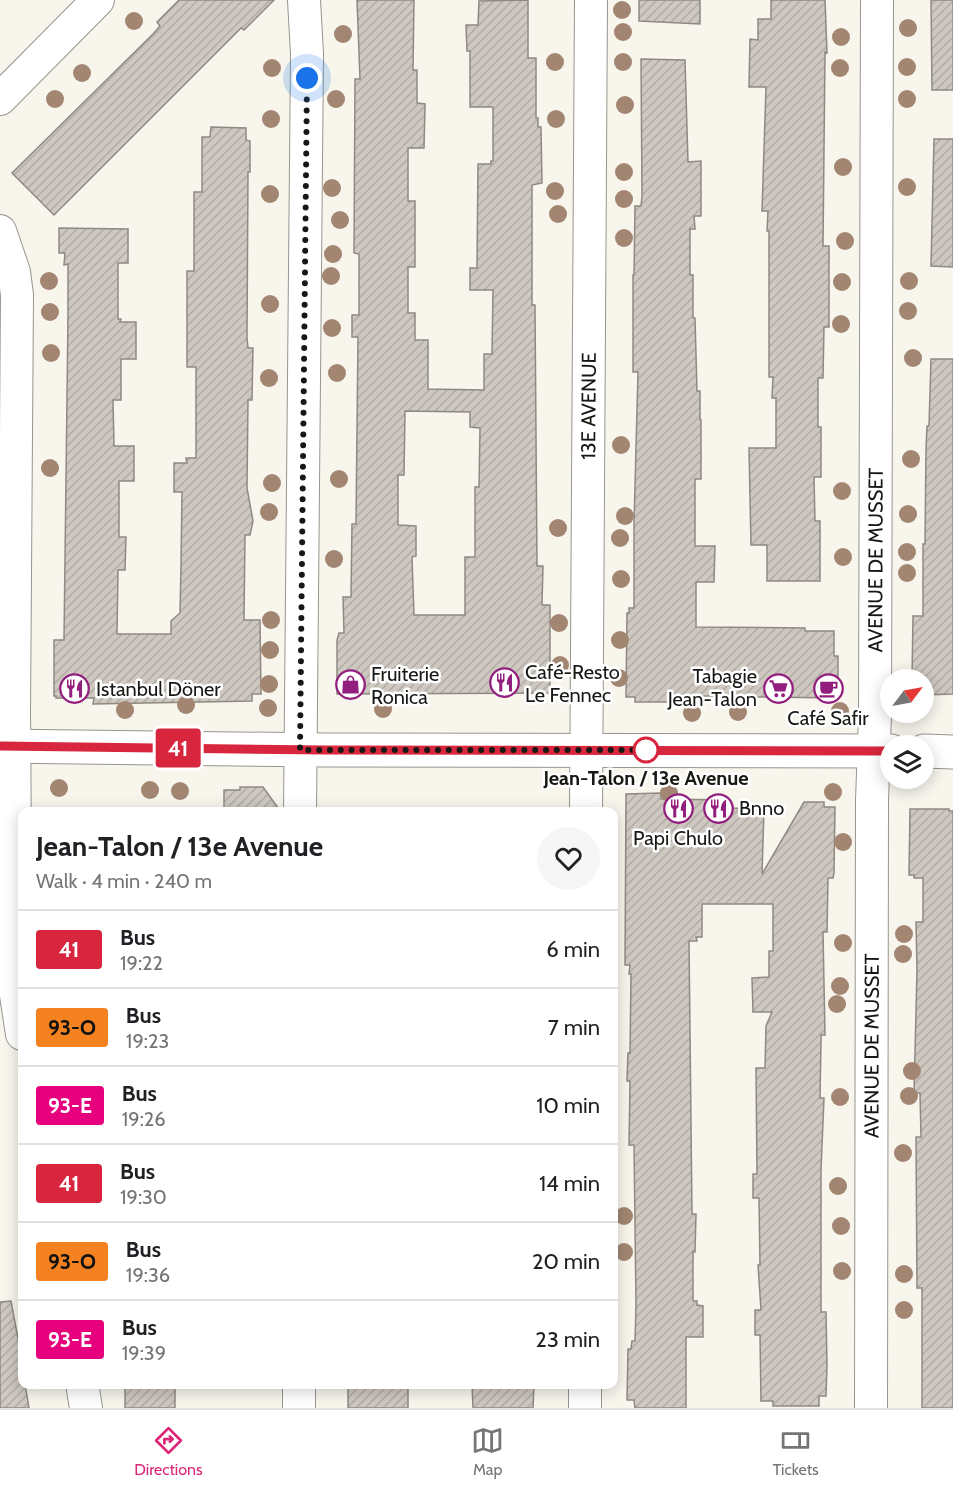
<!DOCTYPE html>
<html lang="en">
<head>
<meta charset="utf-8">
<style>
	:root { --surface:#fff; --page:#f6f6f6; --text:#202124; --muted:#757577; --line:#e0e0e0; --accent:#db2777 }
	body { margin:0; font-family:Cabin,sans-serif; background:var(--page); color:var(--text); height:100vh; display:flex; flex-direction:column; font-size:22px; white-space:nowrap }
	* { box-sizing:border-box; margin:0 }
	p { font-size:20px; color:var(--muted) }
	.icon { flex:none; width:33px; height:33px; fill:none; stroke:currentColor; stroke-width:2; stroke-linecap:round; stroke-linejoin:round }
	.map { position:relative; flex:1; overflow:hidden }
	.details { position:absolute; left:18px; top:807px; width:600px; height:582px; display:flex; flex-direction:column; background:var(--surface); border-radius:12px; box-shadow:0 3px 15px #0003 }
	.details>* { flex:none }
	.badge { padding:0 12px; border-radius:4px; font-size:21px; line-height:39px }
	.needle { width:39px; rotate:58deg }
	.controls { position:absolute; left:880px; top:669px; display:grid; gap:12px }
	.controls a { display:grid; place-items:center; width:54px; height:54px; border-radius:50%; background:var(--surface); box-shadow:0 3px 15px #0003; font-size:30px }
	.you { position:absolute; width:30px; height:30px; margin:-15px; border:4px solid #fff; border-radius:50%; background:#1a73e8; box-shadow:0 0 0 9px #1a73e833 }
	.map>.badge { position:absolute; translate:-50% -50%; box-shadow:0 0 0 3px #fff }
	.round { display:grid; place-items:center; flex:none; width:63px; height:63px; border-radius:32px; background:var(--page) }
	.head { display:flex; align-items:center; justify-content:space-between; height:102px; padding:0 18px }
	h1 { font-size:28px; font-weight:800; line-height:45px }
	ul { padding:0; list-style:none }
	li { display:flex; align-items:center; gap:18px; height:78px; padding:0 18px; border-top:2px solid var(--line) }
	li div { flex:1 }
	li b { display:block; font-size:22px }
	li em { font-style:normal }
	li .badge { min-width:66px; font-weight:700; text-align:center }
	.dock { display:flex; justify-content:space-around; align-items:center; height:84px; border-top:2px solid var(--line); background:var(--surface); font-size:16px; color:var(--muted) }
	.dock a { display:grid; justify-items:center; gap:3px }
	.dock .current { color:var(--accent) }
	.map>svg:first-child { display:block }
</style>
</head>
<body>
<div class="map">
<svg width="953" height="1408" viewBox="0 0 953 1408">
	<defs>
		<pattern id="building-hatch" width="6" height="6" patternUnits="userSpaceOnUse" patternTransform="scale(1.5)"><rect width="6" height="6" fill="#cec8c1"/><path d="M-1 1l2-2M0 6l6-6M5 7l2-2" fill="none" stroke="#b0aba5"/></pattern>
	</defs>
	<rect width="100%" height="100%" fill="#f7f5ec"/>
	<path fill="url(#building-hatch)" stroke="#8f8982" stroke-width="1.5" fill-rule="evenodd" d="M179,0H274L244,30L241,28L54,215L12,173L153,34L160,26L157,22Z
		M357,0H414L413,70H417V103L425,104L424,148H408V201H415V267H408V313H415V340H428V389L484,390V354H492L493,290H470V268H477L478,164H491V161H493V107H470V51H467L466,25H478L479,1L528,0V58H536V118H538V127H541L542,183L532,185V305H535L537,566H543L542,605H550V693L337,694V640L339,633H344L343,597H351L352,524H356L358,337H352V315H359V254L354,253L355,79H360ZM405,411L470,412V427L480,428L479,487H475V557H465V615H414L412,557L416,556V526L398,525V475H404Z
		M639,0H700V24L639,21Z
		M771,0H825L827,53L825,52L823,246H829V327H824L823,378H818V427H821V477H814L815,521H820V581H767V545H751L749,448H776V398H772L773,377H769V231H767L768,211H762L766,87H749L750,39L758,40V19H771Z
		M931,0H953V90H932Z
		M641,59L685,60L688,162L701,161V216H694L695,229H690V275H693V318H695L697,391H700V420H701V479H695V546H715L714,582H696V627L805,628V631H834V656H838V698L695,696V697H686V702H635V697H626L627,613H629V608H634V524L638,372H633V275H634L635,206H641L642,196Z
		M211,127L246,128V140L250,141V172H248L247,338L248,348H253L252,400H248L247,488L253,521L250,535H245L244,620H260L261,694H252V701L93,704L94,698H56V696H54V640H64L68,316V264L64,265L65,253H59V228L128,229V263H118V319H121L120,322H136V359H121V400H113L114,446H134V481H119V537H126L125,570H118L117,634H171V621L180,613L181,566L182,492H174V463H187L186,458H196V367H187V271H194V192H202V137H210Z
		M934,139H953V267L931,266Z
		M931,359H953V694L924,695V680H912L913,616H923V544H925L926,449L927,426H929Z
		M240,787H263L281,812H224V790H240Z
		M661,793V799L728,800V803H730L731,808L764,809L762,874L804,802H824V807H835L834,873L833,878H828L827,932H823L825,1035H821V1043L820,1098H824L821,1170V1312H826L827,1365L826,1396H819V1406H773V1401H761L760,1335H755V1310H761L758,1265H760L759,1198H753V1174H757L756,1068H765L766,1026L772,1012H753L752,978L769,977V951H773V904H702V937H696L697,941H689L692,1214H696L695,1252H693V1301H697V1305L703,1306V1337H686V1408H635L634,1400H627L628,1349H631L632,1341H635L636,1305L634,1145H629L630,1081H627L628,1053H630L631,974H629L630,965H625L626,794Z
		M910,809H949V811H953V1408H922V1288H917L916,1137H921L920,1093H914L917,970L916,922H923V878H914V875H909Z
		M11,1301L22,1360V1384H25L29,1408H0V1302Z
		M125,1384H175V1408H125Z
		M348,1384H408V1408H348Z
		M472,1384H534L533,1408H473Z"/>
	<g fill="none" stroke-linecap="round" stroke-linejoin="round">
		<defs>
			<g id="street">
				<path d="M0,99L98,0"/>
				<path d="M0,231L14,272L17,295L14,712L16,995L22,1034"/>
				<path d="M300,812L307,54L304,0"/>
				<path id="s1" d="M586,812L591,0"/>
				<path d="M82,1384L86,1408"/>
				<path d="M299,1408V1384"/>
				<path d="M585,1408V1384"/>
				<path id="s2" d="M871,1408L872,801L875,715L877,0"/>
			</g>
			<path id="secondary" d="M0,746L325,750L891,751
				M924,751L953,752"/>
		</defs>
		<use href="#street" stroke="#97958d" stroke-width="34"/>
		<use href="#secondary" stroke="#97958d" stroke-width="35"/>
		<use href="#street" stroke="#fff" stroke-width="32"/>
		<use href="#secondary" stroke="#fff" stroke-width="33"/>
	</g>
	<g fill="#a28672">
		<circle cx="622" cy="10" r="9"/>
		<circle cx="134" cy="21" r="9"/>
		<circle cx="908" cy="28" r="9"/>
		<circle cx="623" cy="32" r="9"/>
		<circle cx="343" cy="34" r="9"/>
		<circle cx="841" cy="37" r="9"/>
		<circle cx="555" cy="62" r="9"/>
		<circle cx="623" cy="62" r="9"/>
		<circle cx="907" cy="67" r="9"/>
		<circle cx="272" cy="68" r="9"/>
		<circle cx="840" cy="68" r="9"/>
		<circle cx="82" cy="73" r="9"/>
		<circle cx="55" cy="99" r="9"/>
		<circle cx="336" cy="99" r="9"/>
		<circle cx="907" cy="99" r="9"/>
		<circle cx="625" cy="105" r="9"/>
		<circle cx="271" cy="119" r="9"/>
		<circle cx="556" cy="119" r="9"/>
		<circle cx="843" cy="167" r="9"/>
		<circle cx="624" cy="172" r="9"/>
		<circle cx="907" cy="187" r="9"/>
		<circle cx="332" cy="188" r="9"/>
		<circle cx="555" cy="191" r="9"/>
		<circle cx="270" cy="194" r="9"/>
		<circle cx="624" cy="199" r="9"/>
		<circle cx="558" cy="214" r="9"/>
		<circle cx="340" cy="220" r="9"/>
		<circle cx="624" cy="238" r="9"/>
		<circle cx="845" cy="241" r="9"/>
		<circle cx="333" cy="254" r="9"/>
		<circle cx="331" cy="276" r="9"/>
		<circle cx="49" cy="281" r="9"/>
		<circle cx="909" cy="281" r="9"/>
		<circle cx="842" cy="282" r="9"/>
		<circle cx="270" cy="304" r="9"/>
		<circle cx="908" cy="311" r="9"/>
		<circle cx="50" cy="312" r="9"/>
		<circle cx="841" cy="324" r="9"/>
		<circle cx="332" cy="328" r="9"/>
		<circle cx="51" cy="353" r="9"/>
		<circle cx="913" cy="358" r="9"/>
		<circle cx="337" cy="373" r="9"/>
		<circle cx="269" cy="378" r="9"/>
		<circle cx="621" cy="445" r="9"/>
		<circle cx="911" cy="459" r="9"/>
		<circle cx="50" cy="468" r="9"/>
		<circle cx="339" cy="479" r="9"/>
		<circle cx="272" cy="483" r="9"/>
		<circle cx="842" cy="491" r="9"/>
		<circle cx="269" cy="512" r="9"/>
		<circle cx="908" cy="514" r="9"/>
		<circle cx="625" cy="516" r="9"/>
		<circle cx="558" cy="528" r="9"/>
		<circle cx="620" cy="538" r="9"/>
		<circle cx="907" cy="552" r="9"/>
		<circle cx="843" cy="557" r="9"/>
		<circle cx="334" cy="559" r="9"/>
		<circle cx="907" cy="573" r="9"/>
		<circle cx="621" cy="579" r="9"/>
		<circle cx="271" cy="620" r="9"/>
		<circle cx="559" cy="623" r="9"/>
		<circle cx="620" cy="640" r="9"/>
		<circle cx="270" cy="650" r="9"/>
		<circle cx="560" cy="665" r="9"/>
		<circle cx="619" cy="678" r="9"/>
		<circle cx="269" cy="684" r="9"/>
		<circle cx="186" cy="705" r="9"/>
		<circle cx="268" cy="708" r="9"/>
		<circle cx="383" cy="709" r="9"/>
		<circle cx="125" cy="710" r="9"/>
		<circle cx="840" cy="711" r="9"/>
		<circle cx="738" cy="712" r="9"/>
		<circle cx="692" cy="713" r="9"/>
		<circle cx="59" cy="788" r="9"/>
		<circle cx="150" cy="790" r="9"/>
		<circle cx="180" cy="791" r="9"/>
		<circle cx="833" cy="792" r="9"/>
		<circle cx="669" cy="793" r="9"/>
		<circle cx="843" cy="842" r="9"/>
		<circle cx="904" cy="934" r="9"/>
		<circle cx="843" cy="943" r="9"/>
		<circle cx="903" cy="954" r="9"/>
		<circle cx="840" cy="986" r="9"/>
		<circle cx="837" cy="1004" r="9"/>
		<circle cx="912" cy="1071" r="9"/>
		<circle cx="909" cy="1096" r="9"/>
		<circle cx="840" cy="1097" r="9"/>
		<circle cx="903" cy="1153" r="9"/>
		<circle cx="838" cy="1186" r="9"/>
		<circle cx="624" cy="1216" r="9"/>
		<circle cx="841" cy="1226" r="9"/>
		<circle cx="624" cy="1252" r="9"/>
		<circle cx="842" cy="1271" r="9"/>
		<circle cx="904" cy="1274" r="9"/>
		<circle cx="904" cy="1310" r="9"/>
	</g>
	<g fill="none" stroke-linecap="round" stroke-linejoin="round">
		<defs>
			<path id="line" d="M0,746L325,750L891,751"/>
		</defs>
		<use href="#line" stroke="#fff" stroke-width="14"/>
		<use href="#line" stroke="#d7263d" stroke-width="9"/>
		<path stroke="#171714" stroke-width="6" stroke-dasharray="0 10.8" d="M307,78L300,750H646"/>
	</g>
	<defs>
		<symbol id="restaurant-ring" viewBox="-11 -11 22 22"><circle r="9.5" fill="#fff" stroke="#921f7e" stroke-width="1.5"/><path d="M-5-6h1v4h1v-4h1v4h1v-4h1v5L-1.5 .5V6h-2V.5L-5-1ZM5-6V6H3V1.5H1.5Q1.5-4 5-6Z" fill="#921f7e"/></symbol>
		<symbol id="shop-ring" viewBox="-11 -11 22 22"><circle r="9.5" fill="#fff" stroke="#921f7e" stroke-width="1.5"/><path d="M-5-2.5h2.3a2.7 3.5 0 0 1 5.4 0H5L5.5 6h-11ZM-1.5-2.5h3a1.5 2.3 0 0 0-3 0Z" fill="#921f7e"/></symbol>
		<symbol id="supermarket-ring" viewBox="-11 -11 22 22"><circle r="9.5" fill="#fff" stroke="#921f7e" stroke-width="1.5"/><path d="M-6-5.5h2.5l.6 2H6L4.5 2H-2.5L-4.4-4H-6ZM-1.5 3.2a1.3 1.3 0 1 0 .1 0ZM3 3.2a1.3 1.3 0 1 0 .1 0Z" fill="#921f7e"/></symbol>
		<symbol id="cafe-ring" viewBox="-11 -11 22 22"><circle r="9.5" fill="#fff" stroke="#921f7e" stroke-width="1.5"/><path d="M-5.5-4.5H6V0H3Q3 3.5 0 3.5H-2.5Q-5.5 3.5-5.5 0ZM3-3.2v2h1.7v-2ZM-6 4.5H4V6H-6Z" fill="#921f7e"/></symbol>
	</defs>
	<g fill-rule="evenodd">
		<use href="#restaurant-ring" x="488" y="666" width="33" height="33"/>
		<use href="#shop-ring" x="334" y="668" width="33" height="33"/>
		<use href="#supermarket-ring" x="762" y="672" width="33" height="33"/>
		<use href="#cafe-ring" x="812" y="672" width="33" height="33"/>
		<use href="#restaurant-ring" x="58" y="672" width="33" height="33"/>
		<use href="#restaurant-ring" x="662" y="792" width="33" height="33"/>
		<use href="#restaurant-ring" x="702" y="792" width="33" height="33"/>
	</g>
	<circle fill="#fff" stroke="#d7263d" stroke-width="3" cx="646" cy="750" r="12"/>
	<g text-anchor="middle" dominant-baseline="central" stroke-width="5" stroke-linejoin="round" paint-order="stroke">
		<g font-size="20" fill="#171714" stroke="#fff">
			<text stroke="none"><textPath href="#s1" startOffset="406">13E AVENUE</textPath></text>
			<text stroke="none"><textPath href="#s2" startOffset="848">AVENUE DE MUSSET</textPath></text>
			<text stroke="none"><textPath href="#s2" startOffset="362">AVENUE DE MUSSET</textPath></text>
		</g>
		<g font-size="20" fill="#171714" stroke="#fff" text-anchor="start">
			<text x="525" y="672">Café-Resto<tspan x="525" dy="23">Le Fennec</tspan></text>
			<text x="371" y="674">Fruiterie<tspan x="371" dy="23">Ronica</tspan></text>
			<text x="757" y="676" text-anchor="end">Tabagie<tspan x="757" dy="23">Jean-Talon</tspan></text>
			<text x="96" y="689">Istanbul Döner</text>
			<text x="828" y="718" text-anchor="middle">Café Safir</text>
			<text x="739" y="808">Bnno</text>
			<text x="678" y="838" text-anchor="middle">Papi Chulo</text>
		</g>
		<g font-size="20" font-weight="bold" fill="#171714" stroke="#fff">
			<text x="646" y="778">Jean-Talon / 13e Avenue</text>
		</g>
	</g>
</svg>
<div class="controls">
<a><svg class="needle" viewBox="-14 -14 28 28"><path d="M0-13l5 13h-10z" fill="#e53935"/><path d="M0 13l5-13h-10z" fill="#757577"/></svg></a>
<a><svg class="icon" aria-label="layers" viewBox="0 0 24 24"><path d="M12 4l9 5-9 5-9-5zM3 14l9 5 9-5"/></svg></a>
</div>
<div class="you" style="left:307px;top:78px"></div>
<b class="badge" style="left:178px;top:748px;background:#d7263d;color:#fff">41</b>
<section class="details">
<div class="head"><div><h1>Jean-Talon / 13e Avenue</h1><p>Walk · 4 min · 240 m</p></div><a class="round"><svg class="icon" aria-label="heart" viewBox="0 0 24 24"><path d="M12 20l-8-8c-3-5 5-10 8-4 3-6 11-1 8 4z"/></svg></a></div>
<ul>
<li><span class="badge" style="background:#d7263d;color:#fff">41</span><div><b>Bus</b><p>19:22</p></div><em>6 min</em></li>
<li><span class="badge" style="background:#f58220;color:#111">93-O</span><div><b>Bus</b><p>19:23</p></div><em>7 min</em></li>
<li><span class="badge" style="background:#e6007e;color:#fff">93-E</span><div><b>Bus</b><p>19:26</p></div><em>10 min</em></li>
<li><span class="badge" style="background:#d7263d;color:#fff">41</span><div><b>Bus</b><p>19:30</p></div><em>14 min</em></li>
<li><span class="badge" style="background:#f58220;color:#111">93-O</span><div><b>Bus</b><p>19:36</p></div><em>20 min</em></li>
<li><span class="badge" style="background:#e6007e;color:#fff">93-E</span><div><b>Bus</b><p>19:39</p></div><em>23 min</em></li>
</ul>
</section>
</div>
<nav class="dock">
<a class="current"><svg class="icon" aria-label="directions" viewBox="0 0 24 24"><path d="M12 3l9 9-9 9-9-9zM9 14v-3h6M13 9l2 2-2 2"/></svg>Directions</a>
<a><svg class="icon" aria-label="map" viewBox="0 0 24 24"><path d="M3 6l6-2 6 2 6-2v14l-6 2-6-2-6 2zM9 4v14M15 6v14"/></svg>Map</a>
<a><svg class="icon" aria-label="tickets" viewBox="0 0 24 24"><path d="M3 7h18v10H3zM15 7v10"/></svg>Tickets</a>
</nav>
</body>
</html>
